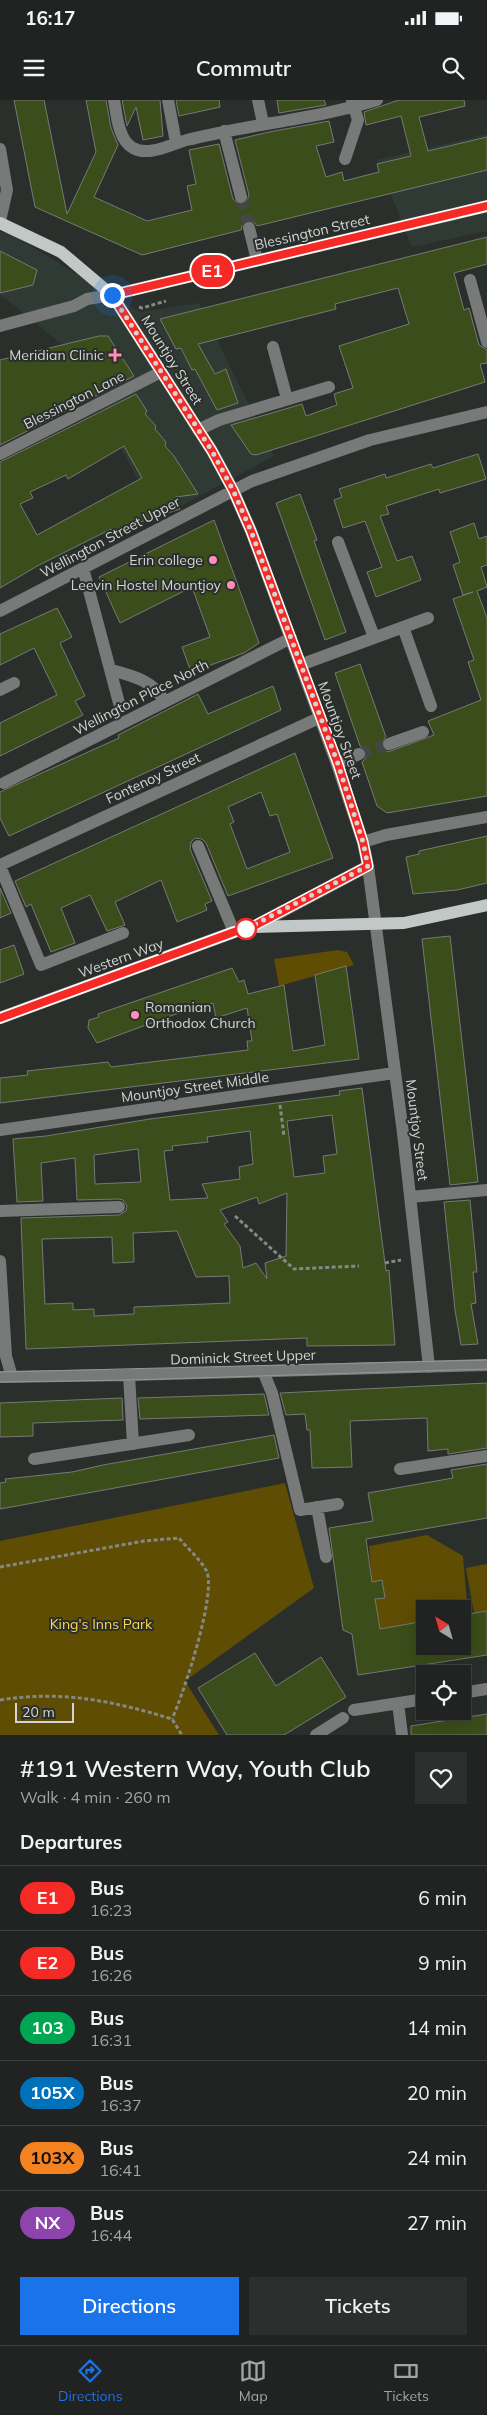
<!DOCTYPE html>
<html lang="en">
<head>
<meta charset="utf-8">
<style>
	:root { --surface:#202321; --page:#2d2f2e; --text:#f1f3f6; --muted:#a2a4a5; --line:#3d403f; --accent:#1a73e8 }
	body { margin:0; font-family:Mulish,sans-serif; background:var(--page); color:var(--text); height:100vh; display:flex; flex-direction:column; font-size:19px; white-space:nowrap }
	* { box-sizing:border-box; margin:0 }
	p { font-size:16px; color:var(--muted) }
	.icon { flex:none; width:28px; height:28px; fill:none; stroke:currentColor; stroke-width:2; stroke-linecap:round; stroke-linejoin:round }
	.map { position:relative; height:1635px; overflow:hidden }
	.details { display:flex; flex-direction:column; background:var(--surface); flex:1 }
	.details>* { flex:none }
	.badge { padding:0 10px; border-radius:16px; font-size:18px; line-height:32px }
	.needle { width:32px; rotate:323deg }
	.controls { position:absolute; left:416px; top:1500px; display:grid; gap:10px }
	.controls a { display:grid; place-items:center; width:55px; height:55px; border-radius:0px; background:var(--surface); box-shadow:0 5px 20px #0002,0 0 0 1px var(--line); font-size:25px }
	.scale { position:absolute; left:15px; bottom:12px; width:59px; box-sizing:border-box; padding-left:5px; border:2px solid #d2d5d3; border-top:0; font-size:14px; line-height:18px; white-space:nowrap; color:#d2d5d3; -webkit-text-stroke:4px #2a2f2c; paint-order:stroke }
	.you { position:absolute; width:25px; height:25px; margin:-12px; border:4px solid #fff; border-radius:50%; background:#1a73e8; box-shadow:0 0 0 8px #1a73e833 }
	.map>.badge { position:absolute; translate:-50% -50%; box-shadow:0 0 0 2px #fff }
	h2 { padding:0 20px; font-size:19px; line-height:45px }
	.round { display:grid; place-items:center; flex:none; width:52px; height:52px; border-radius:0px; background:var(--page) }
	.head { display:flex; align-items:center; justify-content:space-between; height:85px; padding:0 20px }
	h1 { font-size:24px; font-weight:600; line-height:38px }
	.button { display:flex; gap:10px; margin-top:auto; padding:10px 20px }
	.button a { flex:1; height:58px; border-radius:0px; background:var(--accent); color:#fff; font-size:20px; font-weight:600; line-height:58px; text-align:center }
	.button a+a { background:var(--page); color:var(--text) }
	ul { padding:0; list-style:none }
	li { display:flex; align-items:center; gap:15px; height:65px; padding:0 20px; border-top:1px solid var(--line) }
	li div { flex:1 }
	li b { display:block; font-size:19px }
	li em { font-style:normal }
	li .badge { min-width:55px; font-weight:700; text-align:center }
	.status { display:flex; justify-content:space-between; align-items:center; height:35px; padding:0 25px; background:var(--surface); direction:ltr }
	.status svg { height:14px; fill:currentColor }
	header { display:flex; justify-content:space-between; align-items:center; height:65px; padding:0 20px; background:var(--surface); font-size:22px; font-weight:600 }
	.tab-bar { display:flex; justify-content:space-around; align-items:center; height:70px; border-top:1px solid var(--line); background:var(--surface); font-size:14px; color:var(--muted) }
	.tab-bar a { display:grid; justify-items:center; gap:2px }
	.tab-bar .on { color:var(--accent) }
	.map>svg:first-child { display:block }
</style>
</head>
<body>
<div class="status"><b>16:17</b><svg viewBox="0 0 49 12"><path d="M0 12V9h3v3zM5 12V6h3v6zM10 12V3h3v9zM15 12V0h3v12zM26 1h20v11H26zM47 4h2v5h-2z"/></svg></div>
<header><svg class="icon" aria-label="menu" viewBox="0 0 24 24"><path d="M4 6h16M4 12h16M4 18h16"/></svg>Commutr<svg class="icon" aria-label="search" viewBox="0 0 24 24"><circle cx="10" cy="10" r="6"/><path d="M15 15l6 6"/></svg></header>
<div class="map">
<svg width="487" height="1635" viewBox="0 0 487 1635">
	<rect width="100%" height="100%" fill="#2a2f2c"/>
	<path fill="#303a34" d="M487,34V131L412,147L377,60Z
		M0,132L9,133L140,212L199,203L274,356L159,418L65,247L0,194Z"/>
	<path fill="#5e4d03" d="M338,850L347,852L354,865L279,886L274,859Z
		M285,1383L314,1488L185,1581L219,1635H0V1441Z
		M427,1435L463,1456L468,1514L463,1515L462,1509H425V1522L380,1529L375,1499L385,1498L382,1481L372,1482L369,1446Z
		M487,1464V1511L474,1513L466,1468Z"/>
	<path fill="#3b4d1a" stroke="#777974" fill-rule="evenodd" d="M14,0H44L67,114L96,52L86,0H106L111,28L118,45L94,97L147,121L192,110L187,86L196,84L189,50L219,44L233,99L239,105L246,103L249,95L235,40L269,32L329,21L334,42L316,46L326,77L342,72L344,81L379,72L377,64L411,56L401,16L366,25L364,12L399,0H464L465,6L419,17L428,51L487,37V70L257,126L254,122L248,120L243,123L241,130L142,155L35,107Z
		M122,0H160L163,36L143,40L136,7L127,26Z
		M176,0H219L220,7L179,16Z
		M277,0H324L326,5L279,13Z
		M487,137V164L454,173L464,210L469,208L479,245L487,250V263L480,264L485,282L256,355L251,354L231,325L302,304L306,316L337,305L334,294L353,288L339,246L409,224L398,188L335,204L336,209L198,244L215,274L226,269L238,303L217,310L195,269L192,270L181,248L176,249L160,219Z
		M0,151L37,170L33,185L0,193Z
		M99,236H108L134,276L0,345V260Z
		M136,294L147,311L145,314L156,326L155,329L166,342L165,346L174,356L198,394L176,397L180,409L131,425V429L114,435L111,429L39,465L0,488V362ZM124,346L142,378L37,435L20,404L33,398L30,392L66,375L68,379Z
		M478,354L486,379L440,393L439,389L386,406L389,414L380,416L397,461L412,456L421,480L376,497L367,472L382,467L365,421L343,428L334,400L342,397L339,389L385,374L386,378L431,364L433,368Z
		M300,394L317,440L314,441L346,532L325,540L276,403Z
		M214,420L259,543L244,553L191,572L182,547L210,537L192,487L120,523L99,477Z
		M474,423L479,439L487,436V465L481,467L487,487L477,491L487,518V696L387,713L377,706L362,662L366,658L367,651L360,646L335,573L360,564L386,637L381,642V646L388,652L434,635L428,621L481,600L468,562L474,560L453,499L473,492L463,495L453,465L460,462L450,432Z
		M57,508L72,537L60,543L85,596L75,601L83,615L0,656V623L57,595L34,548L0,565V534Z
		M273,586L281,610L9,736L0,718V692L119,638L118,635L198,594L208,614Z
		M295,653L333,758L228,796L206,743L202,739L195,738L191,742L190,749L212,801L205,804L207,810L177,822L161,780L115,802L125,825L107,831L90,795L61,808L75,843L51,852L31,804L26,807L15,781ZM261,692L270,716L277,714L290,752L247,769L230,724L234,722L228,707Z
		M487,736V783L457,790L413,794L406,757L419,754V751Z
		M0,788L11,813L0,818Z
		M450,836L478,1082L450,1085L422,839Z
		M14,845L24,874L0,883V850Z
		M346,866L359,959L0,1003V978L28,975L27,971L108,962L111,967L248,950L247,941H252L247,908L216,918L213,903L176,914L97,943L88,928L89,920L99,917L98,914L232,868L239,882L244,880L248,894L284,885L293,951L325,945L315,875Z
		M362,988L386,1171L389,1170L395,1245L307,1246V1238L26,1249L21,1118L119,1115L126,1111L127,1106L123,1100L119,1099L77,1100L75,1058L41,1063L43,1101L17,1102L13,1039L46,1036L150,1019L340,995L339,991ZM332,1015L337,1054L323,1056L325,1073L294,1077L287,1021ZM250,1031L253,1064L239,1067L240,1079L202,1084L208,1098L170,1100L164,1051L173,1050L172,1046L208,1042L207,1037ZM138,1049L141,1082L95,1084L94,1055ZM287,1093L286,1156L265,1163L267,1179L256,1163L243,1168L240,1146L224,1124L228,1122L220,1110L257,1097L259,1104ZM177,1131L196,1177L229,1176L230,1203L134,1207V1214L94,1216V1209L73,1210V1203L45,1204L42,1139L112,1137L113,1163L134,1162L133,1133Z
		M470,1100L477,1172H473L476,1203L471,1204L478,1244L461,1245L455,1210L444,1102Z
		M487,1283V1348L448,1354V1349L428,1351L427,1318L350,1321L352,1367L312,1368L310,1330H307L305,1314L286,1315L280,1293Z
		M264,1294L269,1315L140,1319L138,1298Z
		M122,1298L123,1320L33,1323V1336L0,1337V1303Z
		M274,1335L279,1358L0,1409V1383L6,1382L5,1379L72,1372L103,1365Z
		M487,1364V1418L366,1439L372,1482L382,1480L385,1498L375,1499L380,1529L425,1521V1546H462V1515L487,1511V1555L358,1575L352,1534L343,1530L329,1428L373,1421L368,1393L453,1378L451,1370Z
		M255,1553L276,1586L321,1557L346,1597L284,1635H227L198,1588Z
		M487,1614V1635H411V1626Z"/>
	<g fill="none" stroke-linecap="round" stroke-linejoin="round">
		<path stroke="#434845" stroke-width="12" stroke-dasharray="12 6" stroke-linecap="butt" d="M241,97L249,128
			M359,654L389,644"/>
		<path stroke="#858986" stroke-width="3" stroke-dasharray="4 2.5" stroke-linecap="butt" d="M139,207L142,208L166,201
			M280,1005L284,1036
			M235,1116L294,1169L359,1166
			M385,1163L401,1160
			M0,1467L144,1441L179,1438C187,1448 200,1459 206,1470C218,1491 183,1595 172,1619
			M0,1600C62,1590 113,1601 172,1619L182,1635"/>
		<path stroke="#787a7a" stroke-width="12" d="M114,0C117,15 118,40 133,48C149,57 171,44 187,40C250,24 316,19 377,0
			M168,0L176,43
			M258,0L263,23
			M224,31L241,97
			M0,49L7,90L0,121
			M345,59L358,20L352,0
			M249,128L257,160
			M470,180L487,242
			M0,226L74,206L87,199L112,195L212,351L233,390L251,431L337,664L363,742L368,766L403,1033L429,1267
			M273,247L287,299
			M198,330L219,320L329,287
			M0,354L161,272
			M338,442L374,537
			M83,468L119,603
			M0,511L252,381L370,340L487,312
			M403,527L431,606
			M300,565L428,518
			M111,570C130,575 156,581 164,602
			M0,590L14,583
			M389,644L423,632
			M337,664L359,654
			M4,683L291,538
			M363,742L386,735L487,717
			M198,746L234,832
			M0,765L319,618
			M0,766L41,865L123,833
			M253,827L368,766
			M0,1030L394,973
			M410,1097L487,1090
			M0,1111L119,1107
			M0,1161L6,1256L12,1277
			M263,1271L272,1293L300,1410L338,1404
			M129,1275L133,1344
			M0,1277L129,1275L487,1265
			M34,1359L189,1335
			M400,1369L487,1356
			M317,1407L326,1457
			M462,1593L487,1589
			M398,1603L402,1635
			M354,1610L425,1599
			M316,1635L343,1618"/>
		<path stroke="#c2c8c7" stroke-width="12" d="M0,123L61,152L112,195L487,106
			M0,918L234,832L253,827L404,823L487,805"/>
		<path stroke="#959997" stroke-width="1" d="M0,1272L487,1260
			M0,1282L129,1280L487,1269"/>
	</g>
	<g fill="none" stroke-linecap="round" stroke-linejoin="round">
		<defs>
			<path id="line" d="M0,918L234,832L252,827L368,766L363,742L338,664L251,431L233,390L212,351L112,195L487,106"/>
		</defs>
		<use href="#line" stroke="#fff" stroke-width="11"/>
		<use href="#line" stroke="#f52a26" stroke-width="8"/>
		<path stroke="#d2d5d3" stroke-width="5" stroke-dasharray="0 9" d="M112,195L212,351L233,390L251,431L338,664L363,742L368,766L246,829"/>
	</g>
	<g fill="#ff8eb9" stroke="#2a2f2c" stroke-width="2">
		<path d="M112.5 247.5h5v5h5v5h-5v5h-5v-5h-5v-5h5z"/>
		<circle cx="213" cy="460" r="5"/>
		<circle cx="231" cy="485" r="5"/>
		<circle cx="135" cy="915" r="5"/>
	</g>
	<circle fill="#fff" stroke="#f52a26" stroke-width="2.5" cx="246" cy="829" r="10"/>
	<g text-anchor="middle" dominant-baseline="central" stroke-width="4" stroke-linejoin="round" paint-order="stroke">
		<g font-size="14" fill="#d2d5d3" stroke="#2a2f2c">
			<text transform="translate(312 132) rotate(-13)">Blessington Street</text>
			<text transform="translate(172 260) rotate(58)">Mountjoy Street</text>
			<text transform="translate(74 300) rotate(-27)">Blessington Lane</text>
			<text transform="translate(110 437) rotate(-28)">Wellington Street Upper</text>
			<text transform="translate(141 597) rotate(-27)">Wellington Place North</text>
			<text transform="translate(340 630) rotate(70)">Mountjoy Street</text>
			<text transform="translate(153 678) rotate(-25)">Fontenoy Street</text>
			<text transform="translate(121 858) rotate(-20)">Western Way</text>
			<text transform="translate(195 987) rotate(-8)">Mountjoy Street Middle</text>
			<text transform="translate(417 1030) rotate(83)">Mountjoy Street</text>
			<text transform="translate(243 1257) rotate(-2)">Dominick Street Upper</text>
		</g>
		<g font-size="14" fill="#d2d5d3" stroke="#2a2f2c" text-anchor="end">
			<text x="104" y="255">Meridian Clinic</text>
			<text x="203" y="460">Erin college</text>
			<text x="221" y="485">Leevin Hostel Mountjoy</text>
			<text x="145" y="907" text-anchor="start">Romanian<tspan x="145" dy="16">Orthodox Church</tspan></text>
		</g>
		<g font-size="14" fill="#fdd749" stroke="#2a2f2c">
			<text x="101" y="1524">King's Inns Park</text>
		</g>
	</g>
</svg>
<div class="controls">
<a><svg class="needle" viewBox="-14 -14 28 28"><path d="M0-13l5 13h-10z" fill="#e53935"/><path d="M0 13l5-13h-10z" fill="#a2a4a5"/></svg></a>
<a><svg class="icon" aria-label="locate" viewBox="0 0 24 24"><circle cx="12" cy="12" r="6"/><path d="M12 2v4M12 18v4M2 12h4M18 12h4"/></svg></a>
</div>
<div class="scale">20 m</div>
<div class="you" style="left:112px;top:195px"></div>
<b class="badge" style="left:212px;top:171px;background:#f52a26;color:#fff">E1</b>
</div>
<section class="details">
<div class="head"><div><h1>#191 Western Way, Youth Club</h1><p>Walk · 4 min · 260 m</p></div><a class="round"><svg class="icon" aria-label="heart" viewBox="0 0 24 24"><path d="M12 20l-8-8c-3-5 5-10 8-4 3-6 11-1 8 4z"/></svg></a></div>
<h2>Departures</h2>
<ul>
<li><span class="badge" style="background:#f52a26;color:#fff">E1</span><div><b>Bus</b><p>16:23</p></div><em>6 min</em></li>
<li><span class="badge" style="background:#f52a26;color:#fff">E2</span><div><b>Bus</b><p>16:26</p></div><em>9 min</em></li>
<li><span class="badge" style="background:#00a651;color:#fff">103</span><div><b>Bus</b><p>16:31</p></div><em>14 min</em></li>
<li><span class="badge" style="background:#0072bc;color:#fff">105X</span><div><b>Bus</b><p>16:37</p></div><em>20 min</em></li>
<li><span class="badge" style="background:#f58220;color:#111">103X</span><div><b>Bus</b><p>16:41</p></div><em>24 min</em></li>
<li><span class="badge" style="background:#8e44ad;color:#fff">NX</span><div><b>Bus</b><p>16:44</p></div><em>27 min</em></li>
</ul>
<div class="button"><a>Directions</a><a>Tickets</a></div>
</section>
<nav class="tab-bar">
<a class="on"><svg class="icon" aria-label="directions" viewBox="0 0 24 24"><path d="M12 3l9 9-9 9-9-9zM9 14v-3h6M13 9l2 2-2 2"/></svg>Directions</a>
<a><svg class="icon" aria-label="map" viewBox="0 0 24 24"><path d="M3 6l6-2 6 2 6-2v14l-6 2-6-2-6 2zM9 4v14M15 6v14"/></svg>Map</a>
<a><svg class="icon" aria-label="tickets" viewBox="0 0 24 24"><path d="M3 7h18v10H3zM15 7v10"/></svg>Tickets</a>
</nav>
</body>
</html>
